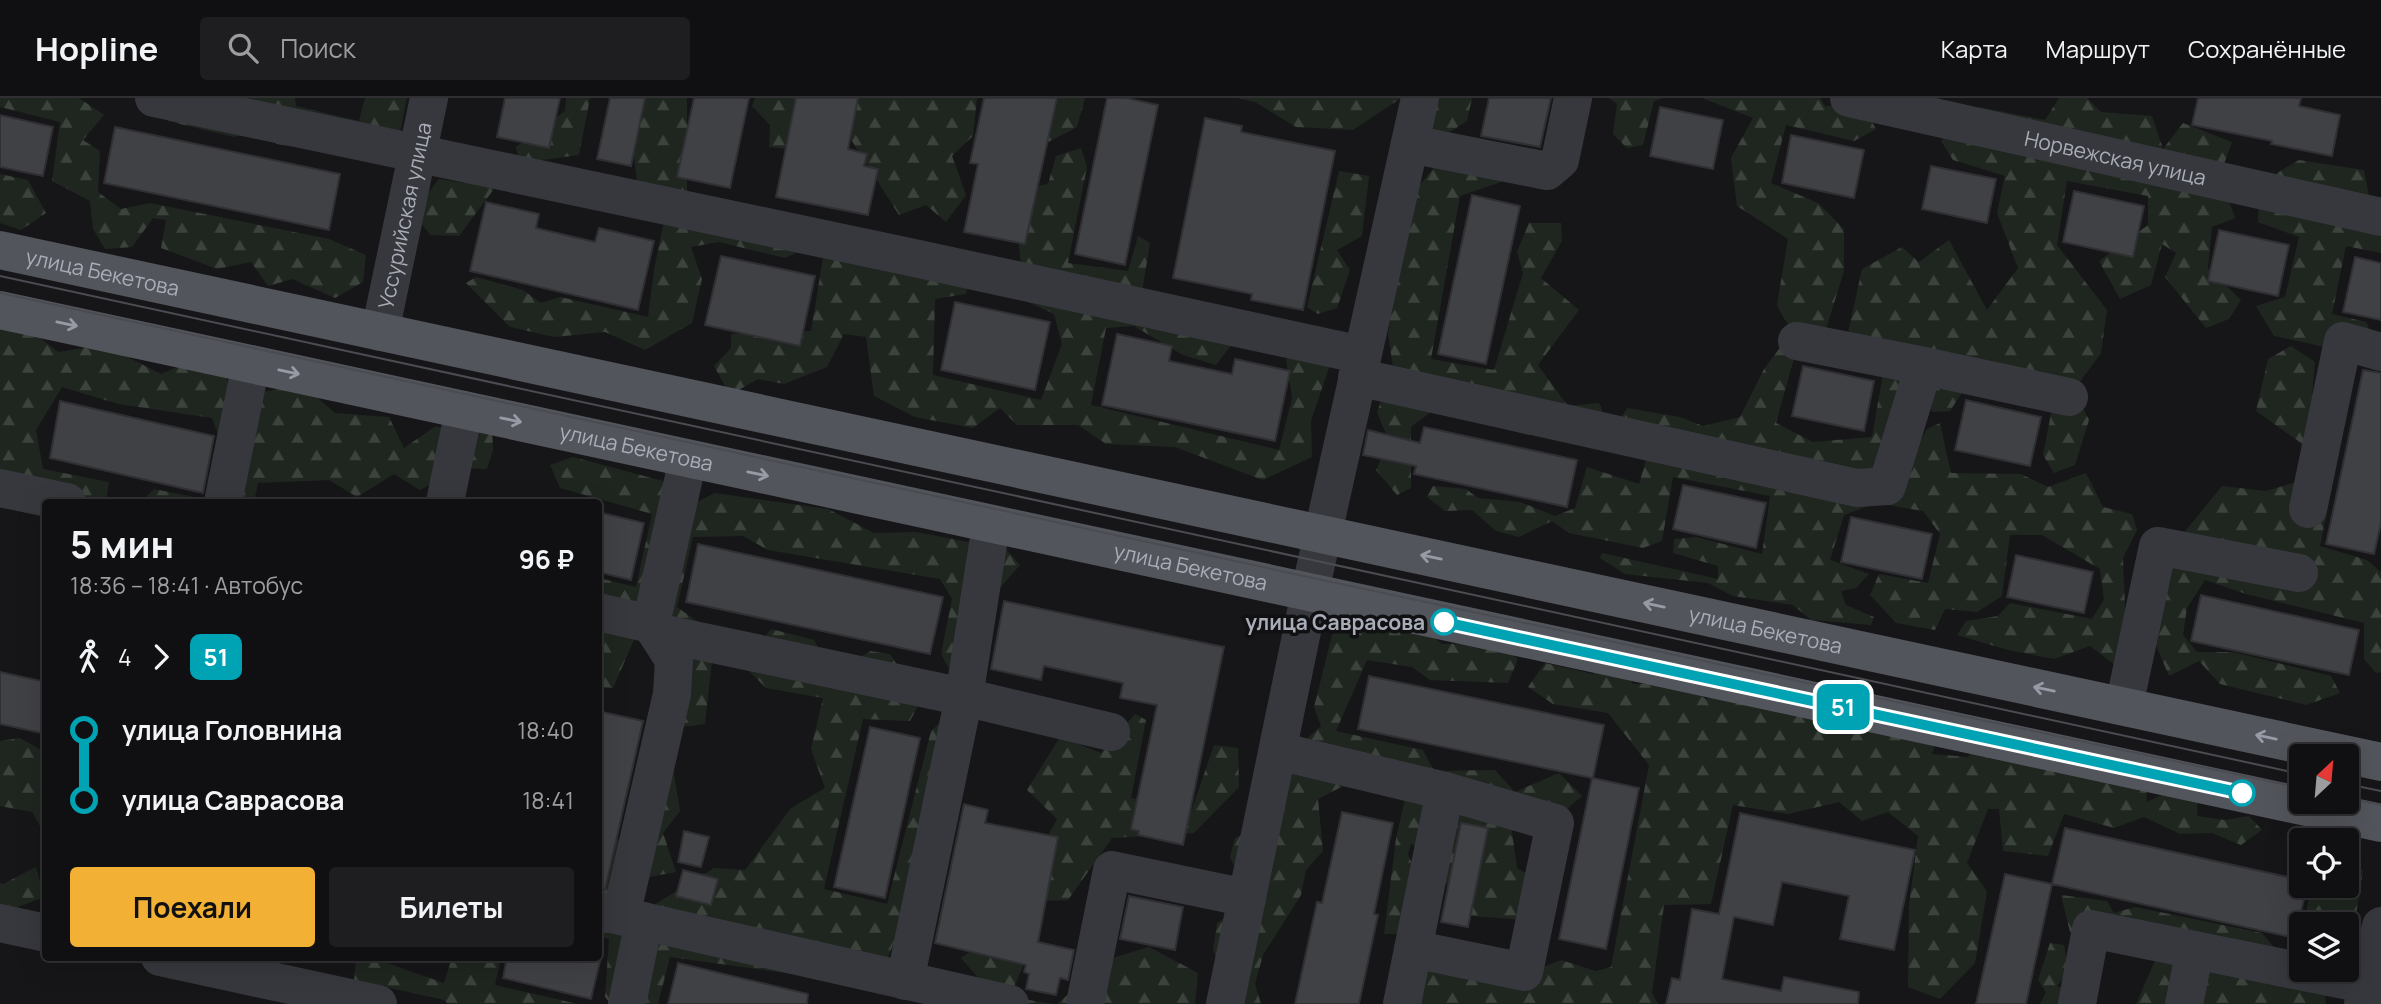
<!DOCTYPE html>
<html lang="ru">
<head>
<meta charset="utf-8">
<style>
	:root { --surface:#101012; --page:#1e1e20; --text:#f1f3f6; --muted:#9c9d9f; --line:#303032; --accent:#f2b134 }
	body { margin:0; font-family:Manrope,sans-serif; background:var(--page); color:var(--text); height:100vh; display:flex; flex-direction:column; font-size:26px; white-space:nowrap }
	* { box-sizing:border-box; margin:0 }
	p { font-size:23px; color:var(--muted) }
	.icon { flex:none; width:38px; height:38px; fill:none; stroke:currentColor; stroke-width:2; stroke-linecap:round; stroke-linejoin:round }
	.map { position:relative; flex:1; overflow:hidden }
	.side { position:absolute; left:42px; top:401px; width:560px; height:462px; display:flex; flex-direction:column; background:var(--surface); border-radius:7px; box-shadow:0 7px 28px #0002,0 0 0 2px var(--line) }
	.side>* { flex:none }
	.badge { padding:0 14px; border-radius:10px; font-size:24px; line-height:46px }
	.needle { width:46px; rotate:26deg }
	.buttons { position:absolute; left:2289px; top:646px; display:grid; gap:14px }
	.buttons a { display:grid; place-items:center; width:70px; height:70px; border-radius:7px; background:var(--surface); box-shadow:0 7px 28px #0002,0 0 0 2px var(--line); font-size:35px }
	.map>.badge { position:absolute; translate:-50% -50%; box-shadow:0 0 0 4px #fff }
	.legs { display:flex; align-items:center; gap:10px; height:77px; padding:0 28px; font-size:23px }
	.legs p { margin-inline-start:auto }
	.overview { display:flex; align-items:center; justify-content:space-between; height:119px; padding:0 28px }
	h1 { font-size:38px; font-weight:700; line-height:52px }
	.cta { display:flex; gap:14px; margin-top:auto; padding:14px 28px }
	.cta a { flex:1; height:80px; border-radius:7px; background:var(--accent); color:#111; font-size:28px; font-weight:700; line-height:80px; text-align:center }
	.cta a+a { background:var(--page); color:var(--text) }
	ul { padding:0 28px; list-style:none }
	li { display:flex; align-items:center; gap:24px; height:70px; font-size:26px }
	li i { display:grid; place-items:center; width:10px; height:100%; margin:0 9px; background:currentColor }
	li i::after { content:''; width:18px; height:18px; margin:-9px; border:5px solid; border-radius:50%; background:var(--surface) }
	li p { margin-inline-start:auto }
	li:first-child i { background:linear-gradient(#0000 50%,currentColor 0) }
	li:last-child i { background:linear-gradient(currentColor 50%,#0000 0) }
	header { display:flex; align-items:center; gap:42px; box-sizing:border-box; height:98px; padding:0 35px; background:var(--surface); border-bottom:2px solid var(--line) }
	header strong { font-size:33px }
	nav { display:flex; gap:38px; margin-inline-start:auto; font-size:24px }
	.search { width:490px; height:63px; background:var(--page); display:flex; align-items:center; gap:18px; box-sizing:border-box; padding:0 24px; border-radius:7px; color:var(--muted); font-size:26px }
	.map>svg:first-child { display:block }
</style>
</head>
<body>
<header>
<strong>Hopline</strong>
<div class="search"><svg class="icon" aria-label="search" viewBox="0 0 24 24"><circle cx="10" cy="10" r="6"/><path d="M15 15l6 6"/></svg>Поиск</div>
<nav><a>Карта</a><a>Маршрут</a><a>Сохранённые</a></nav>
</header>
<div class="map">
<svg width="2381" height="906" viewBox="0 0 2381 906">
	<defs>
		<pattern id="forest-firs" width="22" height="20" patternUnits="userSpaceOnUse" patternTransform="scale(1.75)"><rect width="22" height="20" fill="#1e261f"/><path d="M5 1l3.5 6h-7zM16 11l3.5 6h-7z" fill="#3c433d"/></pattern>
	</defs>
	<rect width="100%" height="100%" fill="#161618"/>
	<path fill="url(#forest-firs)" d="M0,0H79L104,17L83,42L100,53L98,94L121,111L150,105L329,141L366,157L363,184L335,200L292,181L268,188L251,164L217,171L161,150L166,122L153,120L132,149L105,151L93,131L90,103L52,83L60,24L0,9Z
		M250,0H295L296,8L359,23L365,0H407L400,34L375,63L277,46L257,34L234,39L168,23L152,8L238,14Z
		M566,0H590L579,57L520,65L516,49L565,13Z
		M631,0H687V99L810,149L785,160L719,144L691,149L702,181L692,225L645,252L605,234L554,239L510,229L466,185L476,179L523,192L541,205L560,199L648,219L654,172L666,113L638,91L628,10Z
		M755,0H796L797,52L769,49L770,27L752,8Z
		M851,0H977L973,38L952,58L966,97L946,124L926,107L899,117L845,32Z
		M1019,0H1085L1077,29L1037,50Z
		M1237,0H1401L1353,32L1296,29L1255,4Z
		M1419,0H1472L1467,23L1445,37L1423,31Z
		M1609,0H1663L1654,3L1643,47L1627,50L1613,36L1617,6Z
		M1702,0H1820L1825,8L1862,7L1876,31L1854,43L1786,27L1771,85L1818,105L1844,131V173L1826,231L1793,235L1777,207L1788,141L1737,108L1731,60L1753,20Z
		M2059,0H2087L2101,14L2152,18L2163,51L2183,25L2232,44L2220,77L2235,120L2212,129L2208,170L2241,202L2229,221L2206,230L2165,179L2176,155L2162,146L2151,187L2120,201L2099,163L2148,127V98L2067,83L2057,147L2107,212L2101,255L2074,292L2089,322L2075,367L2054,375L2043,357L2053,305L1967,287L1950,313L1932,314L1924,286L1848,235L1862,171L1902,149L1919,164L1949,142L1987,212L2018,170L1997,115L2005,78L1953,62L1941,43L1979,9L2045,22Z
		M1081,50L1087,69L1068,165L1128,173L1138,138L1150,145L1140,206L1233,245L1216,267L1183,257L1134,228L1106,230L1091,307L1279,352L1292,300L1286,261L1309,252L1332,261L1311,323L1312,359L1263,382L1175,349L1106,346L1078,327H1017L1000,310L973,330L915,319L874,298L866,239L844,236L827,269L784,286L758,281L730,297L714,268L731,250V236L811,233L824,154L877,140V172L931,167L968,183L966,196L935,201L933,277L1041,302L1062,246L1054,216L1024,202L1014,93L1048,86L1056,58Z
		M1522,56L1501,84L1460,98L1431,261L1494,272L1523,175L1517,154L1529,125H1561L1562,143L1541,180L1579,212L1538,267L1568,308L1599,305L1608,327L1527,337L1435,311L1411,329V390L1397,397L1376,372L1389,343L1377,314L1393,269L1388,236L1406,104L1440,62Z
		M2299,62L2364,72L2374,125L2381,127V155L2346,148L2332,216L2366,224L2377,246L2344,253L2274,238L2256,208L2285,199L2299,139L2258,124L2260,85Z
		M478,71L497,87L459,138L430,137L413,114L439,81L464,85Z
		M1339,73L1369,78L1362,138L1337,152L1350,172L1337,210L1318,216L1307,209Z
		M0,76L28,82L46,115L21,132L0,125Z
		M14,220L58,254L104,247L161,276L198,260L221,266L233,298L304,288L335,315L389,319L404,350L436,328L465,339L492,326L493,352L487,371L462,370L420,392L394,376L357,399L329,382L258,385L254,404H141L154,391L209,402L222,347L212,320L118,306L62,289L36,332L43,371L109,384L106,404H46L0,386V224Z
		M1782,247L1795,257L1776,325L1813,344L1872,339L1883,276L1909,285L1907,368L1927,331L1940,325L1951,375L2021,376L2048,389L2086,375L2103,409L2132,416L2137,432L2123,460L2125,511L2141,552L2115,567L2090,548L2054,561L2008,552L1957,537L1966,523L1998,518L2010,505L2092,521L2104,501L2100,471L2042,437H2010L2002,498L1977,514L1945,511L1935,532L1896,525L1870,497L1879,476L1928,485L1940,436L1923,413L1876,405L1844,417L1830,462L1869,476L1856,490L1841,493L1846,507L1874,519L1871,527L1811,522L1793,507L1733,498L1708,485L1625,476L1600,460L1602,455L1718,481V468L1673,455L1674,441L1696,439L1762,456L1770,398L1673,379L1662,443L1643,450L1569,435L1552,423L1519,439L1496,433L1472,412L1445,413L1427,399L1433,388L1466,391L1478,400L1520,404L1555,418L1575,410L1587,369L1639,386L1646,362L1608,342L1627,310L1680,319L1703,328L1740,319L1764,271Z
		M2291,248L2315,264L2309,332L2339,354L2320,448L2367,462L2381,474V574L2376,575L2364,561V525L2246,496L2205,482L2187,510L2183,537L2197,554H2233L2331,578L2340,595L2306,607L2220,586L2199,563L2169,578L2151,535L2174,447L2222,388L2266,393L2306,381L2301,345L2256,313L2268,261Z
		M573,359L663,383L687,409L715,395L828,411L874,435L916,434L1006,451L1020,467L1000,490L984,561L948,569L941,556L952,501L940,481L768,452L743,438L693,439L677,509L715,536L705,626L681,629L660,556L637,535L613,590L599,589V480L636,489L652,416L560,390L550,367Z
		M1348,529L1427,534L1442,546L1499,545L1518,561L1508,585L1430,582L1412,569L1367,562L1336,633L1423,652L1434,673L1495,672L1515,694L1559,675L1582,698L1561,716L1508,704L1517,770L1535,781L1527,822L1458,817L1437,759L1411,746L1408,756L1421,789L1398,836H1384L1396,741L1405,700L1347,686L1318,701L1323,753L1306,772L1301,797L1263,857L1255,886L1261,906H1233L1213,852L1217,825L1234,814L1243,786L1230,759L1235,740L1270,723L1279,666L1321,628L1314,609L1332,537Z
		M771,531L814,542L834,577L870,553L890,556L921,602L910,623L863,621L824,791L887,806L931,633L943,622L948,714L888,859L851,884L670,859L658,906H611L605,899L609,841L599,838L598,748L623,740L672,664L680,713L663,735L676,774L644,780L617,800L649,810L714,770L745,772L791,710L825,690L811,651L823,600L766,590L743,567Z
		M1619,563L1633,586L1681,585L1706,601L1740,589L1940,630L1932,656L1968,659L1981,640L2146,680L2147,704L2183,687L2198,694L2197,718L2225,722L2249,718L2262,732L2241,747L2212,735L2180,736L2144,719L2114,730L2064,716L2048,758L2003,753L1999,711H1988L1967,765L1987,793L1975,865L1940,901L1908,889L1909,807L1918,738L1888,714L1862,723L1839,704L1788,716L1733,707L1711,806L1664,807L1652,895L1658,906H1384L1437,847L1499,887L1561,862L1596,873L1611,869L1649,667L1608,615L1553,606L1528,589L1545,565L1593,576Z
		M1135,616L1146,622L1131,700L1191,714L1214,647L1238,650L1239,689L1194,735L1112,740L1068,802L1041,803L1031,770L1057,721L1027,692L1060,639L1101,655Z
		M20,640L45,654V737L32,714L0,708V643Z
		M2350,753L2363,773L2351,848L2347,854V826H2304L2311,788H2347V755Z
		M36,769L44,799L13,811L0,808V785L3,786Z
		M2061,797L2107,803L2114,815L2135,809L2262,835L2279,855L2298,858L2301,842V872L2324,888L2326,906H2136L2166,838L2114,827L2070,834Z
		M1000,833L1027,858L1010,899L1054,906H981L987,890L961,860Z
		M2050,845L2064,847L2069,872L2057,888L2083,900V906H2040L2046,894L2038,882Z
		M1149,849L1198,875L1195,906H1057L1109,861Z
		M356,859H385L384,864L444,885L452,859H501L495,887L578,906H448L444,902L354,882Z"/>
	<path fill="#404145" stroke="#303034" stroke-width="2" d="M505,0H560L549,50L497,39Z
		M610,0H645L631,68L597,61Z
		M694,0H749L730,90L677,79Z
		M796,0H858L848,51L867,56L864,68L878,71L868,117L776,99Z
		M984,0H1057L1025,146L964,134L978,66L970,65Z
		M1107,0H1126L1158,7L1125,167L1075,156Z
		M1489,0H1551L1540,49L1481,38Z
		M2198,0H2301L2299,8L2340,17L2332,58L2271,46L2272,43L2192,27Z
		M1660,9L1723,22L1713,71L1650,58Z
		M0,17L53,29L43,78L0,69Z
		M1205,20L1242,28L1241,34L1335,53L1303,212L1251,202L1252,196L1173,180Z
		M115,29L340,76L329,132L104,85Z
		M1791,37L1864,52L1854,100L1782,85Z
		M1931,68L1996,81L1987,125L1922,111Z
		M2074,93L2144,108L2133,159L2063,144Z
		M1472,97L1520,108L1486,266L1438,256Z
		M486,104L539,116L536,130L595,144L599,130L654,143L638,212L470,173Z
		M2219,132L2289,147L2278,198L2208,183Z
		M721,158L815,178L800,248L705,227Z
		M2355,159L2381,165V222L2343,214Z
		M955,204L1050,224L1035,292L941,272Z
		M1117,236L1172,248L1169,263L1232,276L1235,261L1290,273L1275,343L1102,307Z
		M1803,268L1874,283L1864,333L1792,318Z
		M2363,272L2381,275V425L2374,456L2326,446Z
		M1966,302L2041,319L2030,368L1955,352Z
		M60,303L214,338L203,395L50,360Z
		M1424,329L1577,362L1567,409L1414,376L1416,368L1363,357L1368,332L1420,345Z
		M1683,387L1766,405L1756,450L1673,431Z
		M598,414L644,425L631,482L598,474Z
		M1851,419L1932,436L1922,481L1841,464Z
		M698,446L943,499L930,556L686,504Z
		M2016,457L2093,474L2084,515L2007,499Z
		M2201,497L2359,532L2349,577L2191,543Z
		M1004,503L1224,549L1183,747L1138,737L1139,733L1131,731L1157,607L1120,600L1123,585L1044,568L1041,582L991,571Z
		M0,574L46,584V636L0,626Z
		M1369,578L1604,627L1593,680L1639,690L1606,851L1559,841L1592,680L1358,631Z
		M598,613L643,623L605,792H598Z
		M870,629L920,640L885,800L834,789Z
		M964,706L988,712L985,725L1058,739L1038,844L1074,852L1068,882L1060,880L1056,897L1026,891L1029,876L1024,874L1026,867L935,845Z
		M1342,714L1393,725L1374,816L1378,817L1359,906H1295L1317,804L1322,805Z
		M1740,715L1915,752L1894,852L1840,841L1849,798L1782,784L1773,827L1734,819L1722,881L1781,893L1784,879L1859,894L1858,906H1666L1672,880L1680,882L1692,811L1719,816Z
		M1461,725L1488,730L1468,829L1441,824Z
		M2065,730L2301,782V788H2307L2295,840L2052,786Z
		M684,733L709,739L701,769L678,764Z
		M683,772L718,781L711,807L676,798Z
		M2005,776L2052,786L2026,906H1976Z
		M1129,798L1183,809L1175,852L1120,841Z
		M507,859H601L591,901L503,880Z
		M678,865L808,896L807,906H668Z"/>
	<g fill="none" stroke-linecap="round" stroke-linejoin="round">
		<g stroke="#37383d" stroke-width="38">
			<path d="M154,0L905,158L1362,257"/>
			<path id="s1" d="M1849,0L2381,119"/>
			<path d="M1410,46L1547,73L1560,62L1573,0"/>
			<path id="s2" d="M380,234L429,0"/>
			<path d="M1924,268L2069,299"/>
			<path d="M1357,279L1857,390L1887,388L1924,268L1797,243"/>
			<path d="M0,390L67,404"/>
			<path d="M223,404L251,266"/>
			<path d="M445,404L464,312"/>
			<path d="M2308,411L2343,243L2381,254"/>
			<path d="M598,514L651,526L688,361"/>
			<path d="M656,534L964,599L1111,634"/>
			<path d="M2124,608L2158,448L2299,475"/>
			<path d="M1278,653L1445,693L1402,906"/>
			<path d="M598,813L1010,906"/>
			<path d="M621,818L672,596L674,562L651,526"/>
			<path d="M0,825L46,835"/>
			<path d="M1413,851L1524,874L1555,725L1445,693"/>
			<path d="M160,859L378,906"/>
			<path d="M905,883L964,599L991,427"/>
			<path d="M627,906L644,823"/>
			<path d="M1085,906L1112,772L1247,800"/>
			<path d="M1225,906L1313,480L1420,0"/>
			<path d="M2077,906L2091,831L2368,887"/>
			<path d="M2184,906L2195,852"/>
			<path d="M2363,906L2381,828"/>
		</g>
		<g stroke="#53555c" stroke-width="38">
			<path id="s3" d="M0,152L2381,664"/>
			<path id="s4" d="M0,212L2381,725"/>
		</g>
		<path stroke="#4a4c52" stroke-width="2" d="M0,178L2301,676
			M0,195L1313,480L2301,690
			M2347,686L2381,693
			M2347,700L2381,707"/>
	</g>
	<defs><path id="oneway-shaft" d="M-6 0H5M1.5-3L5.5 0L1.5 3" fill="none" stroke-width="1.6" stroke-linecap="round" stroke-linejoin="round" transform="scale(1.75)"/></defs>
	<g stroke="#979ba6">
		<use href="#oneway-shaft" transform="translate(67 226) rotate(12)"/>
		<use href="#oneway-shaft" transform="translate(289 274) rotate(12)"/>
		<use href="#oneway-shaft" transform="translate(511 322) rotate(12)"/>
		<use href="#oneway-shaft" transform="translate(758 376) rotate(12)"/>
		<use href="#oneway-shaft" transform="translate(1431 459) rotate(-168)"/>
		<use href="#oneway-shaft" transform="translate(1654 507) rotate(-168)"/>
		<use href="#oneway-shaft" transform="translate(2044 591) rotate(-168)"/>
		<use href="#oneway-shaft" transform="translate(2266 639) rotate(-168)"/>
	</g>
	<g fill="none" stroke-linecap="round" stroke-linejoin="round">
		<defs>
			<path id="line-1" d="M1444,524L2242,695"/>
		</defs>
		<use href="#line-1" stroke="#fff" stroke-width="16"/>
		<use href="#line-1" stroke="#00a3b4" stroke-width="10"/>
	</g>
	<g fill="#fff" stroke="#00a3b4" stroke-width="3.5">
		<circle cx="1444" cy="524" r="12"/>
		<circle cx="2242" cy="695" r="12"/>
	</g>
	<g text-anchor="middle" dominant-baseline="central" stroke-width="7" stroke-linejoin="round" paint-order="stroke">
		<g font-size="21" fill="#a8adb8" stroke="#111113">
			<text stroke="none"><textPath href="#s1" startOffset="273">Норвежская улица</textPath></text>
			<text stroke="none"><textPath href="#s2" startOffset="119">Уссурийская улица</textPath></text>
			<text stroke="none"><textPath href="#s3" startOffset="105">улица Бекетова</textPath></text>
			<text stroke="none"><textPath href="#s4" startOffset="651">улица Бекетова</textPath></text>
			<text stroke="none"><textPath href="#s4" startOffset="1218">улица Бекетова</textPath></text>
			<text stroke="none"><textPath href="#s3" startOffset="1806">улица Бекетова</textPath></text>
		</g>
		<g font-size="21" font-weight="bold" fill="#a8adb8" stroke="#111113" text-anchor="end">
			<text x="1425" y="524">улица Саврасова</text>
		</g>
	</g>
</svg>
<div class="buttons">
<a><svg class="needle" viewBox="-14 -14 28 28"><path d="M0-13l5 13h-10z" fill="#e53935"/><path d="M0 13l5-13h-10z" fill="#9c9d9f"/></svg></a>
<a><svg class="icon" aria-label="locate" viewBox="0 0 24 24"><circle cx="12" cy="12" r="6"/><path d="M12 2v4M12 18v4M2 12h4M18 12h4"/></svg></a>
<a><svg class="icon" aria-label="layers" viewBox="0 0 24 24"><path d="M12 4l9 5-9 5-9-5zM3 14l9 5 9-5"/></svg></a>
</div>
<b class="badge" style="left:1843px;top:609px;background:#00a3b4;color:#fff">51</b>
<section class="side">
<div class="overview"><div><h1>5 мин</h1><p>18:36 – 18:41 · Автобус</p></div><b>96 ₽</b></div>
<div class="legs"><svg class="icon" aria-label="walk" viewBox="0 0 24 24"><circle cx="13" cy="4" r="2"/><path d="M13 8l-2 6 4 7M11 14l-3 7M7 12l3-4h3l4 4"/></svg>4<svg class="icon" aria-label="forward" viewBox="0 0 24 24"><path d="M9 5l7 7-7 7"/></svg><b class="badge" style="background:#00a3b4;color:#fff">51</b></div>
<ul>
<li><i style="color:#00a3b4"></i><b>улица Головнина</b><p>18:40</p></li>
<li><i style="color:#00a3b4"></i><b>улица Саврасова</b><p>18:41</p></li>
</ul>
<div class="cta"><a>Поехали</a><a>Билеты</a></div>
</section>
</div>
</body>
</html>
